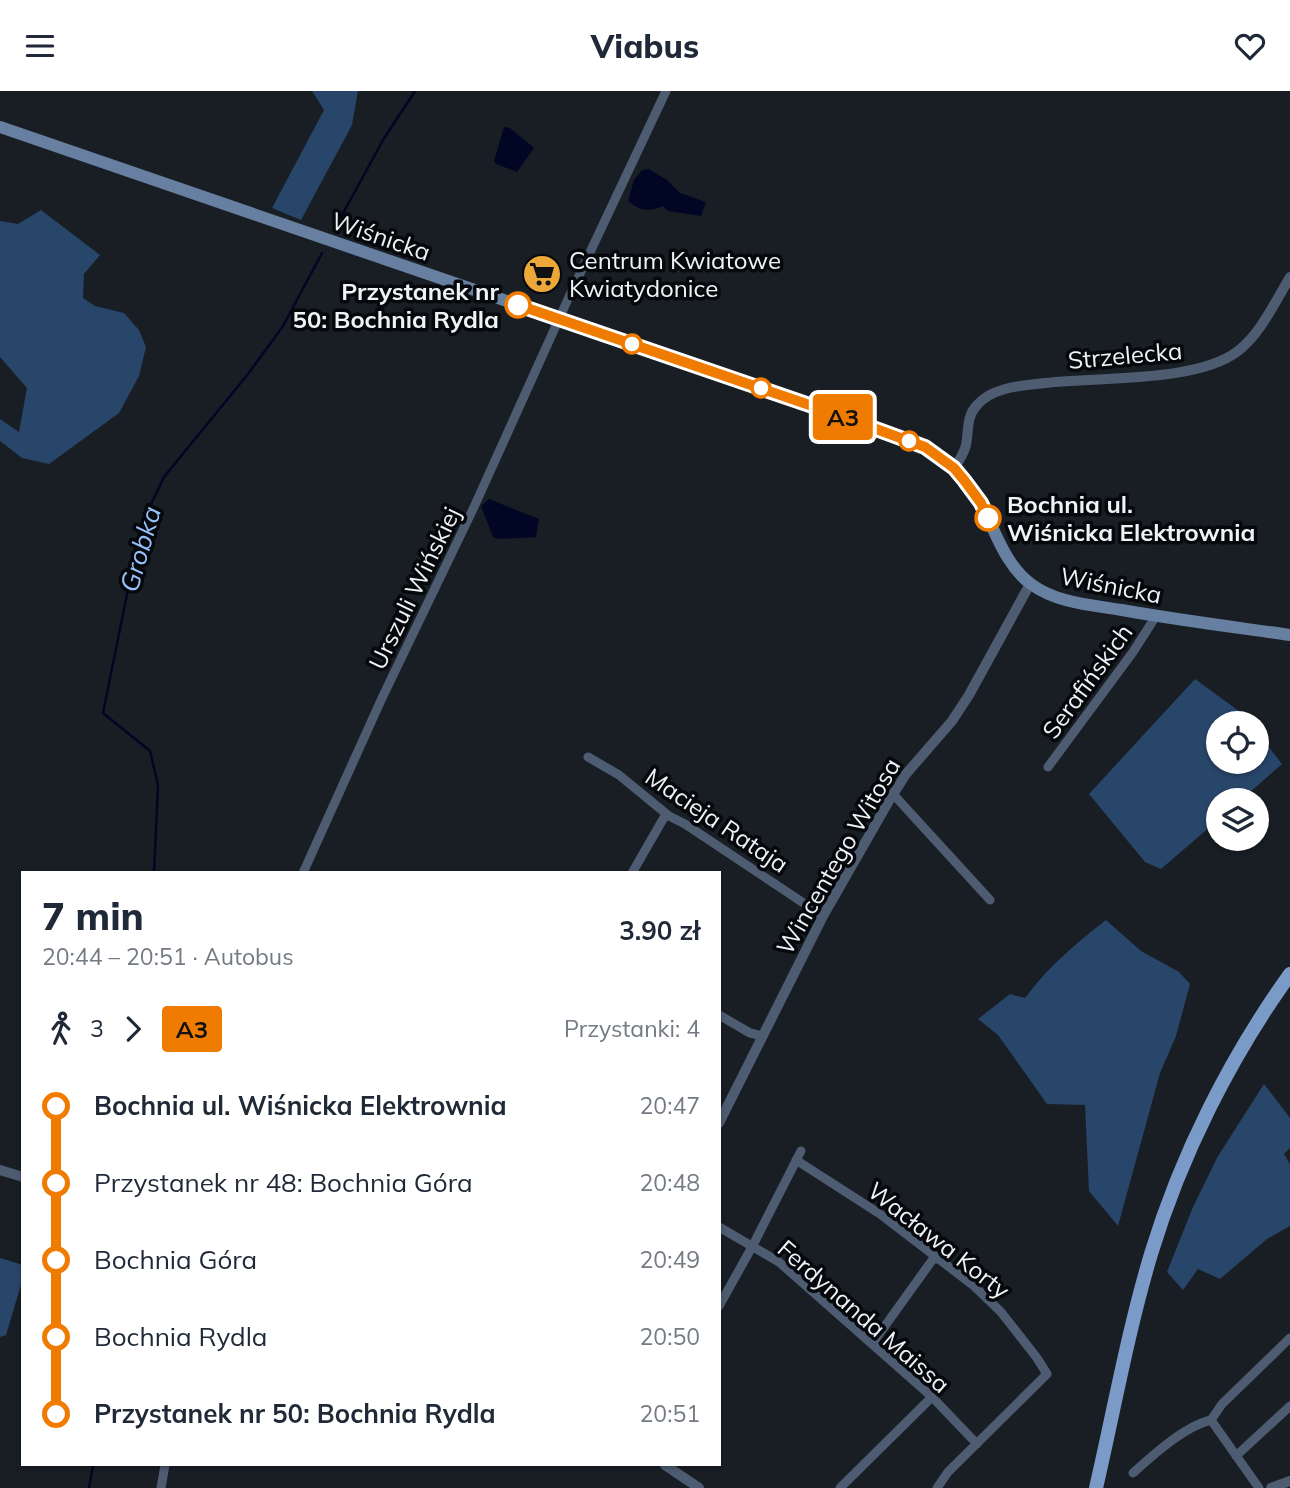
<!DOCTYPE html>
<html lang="pl">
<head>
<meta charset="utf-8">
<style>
	:root { --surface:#fff; --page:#f6f6f7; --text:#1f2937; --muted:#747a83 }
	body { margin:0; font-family:Mulish,sans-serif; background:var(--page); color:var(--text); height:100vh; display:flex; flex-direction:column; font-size:26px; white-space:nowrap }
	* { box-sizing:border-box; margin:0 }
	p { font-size:23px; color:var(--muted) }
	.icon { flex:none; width:38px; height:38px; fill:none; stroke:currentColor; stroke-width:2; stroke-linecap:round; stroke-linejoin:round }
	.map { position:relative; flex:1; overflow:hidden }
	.sheet { position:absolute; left:21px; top:780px; width:700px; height:595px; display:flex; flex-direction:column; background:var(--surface); border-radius:0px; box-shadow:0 2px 5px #0004 }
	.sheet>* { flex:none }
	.badge { padding:0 14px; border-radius:5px; font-size:24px; line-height:46px }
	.buttons { position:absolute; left:1206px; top:620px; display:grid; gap:14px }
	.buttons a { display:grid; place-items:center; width:63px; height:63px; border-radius:50%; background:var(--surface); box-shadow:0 2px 5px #0004; font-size:35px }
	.map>.badge { position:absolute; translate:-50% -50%; box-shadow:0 0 0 4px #fff }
	.legs { display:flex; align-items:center; gap:10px; height:77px; padding:0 21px; font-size:23px }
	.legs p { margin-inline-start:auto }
	.summary { display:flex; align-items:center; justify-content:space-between; height:119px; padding:0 21px }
	h1 { font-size:38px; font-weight:800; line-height:52px }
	ul { padding:0 21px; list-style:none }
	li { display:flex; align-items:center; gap:24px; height:77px; font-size:26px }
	li i { display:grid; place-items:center; width:10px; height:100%; margin:0 9px; background:currentColor }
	li i::after { content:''; width:18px; height:18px; margin:-9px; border:5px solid; border-radius:50%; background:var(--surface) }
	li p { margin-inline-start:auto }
	li:first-child i { background:linear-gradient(#0000 50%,currentColor 0) }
	li:last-child i { background:linear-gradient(currentColor 50%,#0000 0) }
	header { display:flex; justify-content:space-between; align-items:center; height:91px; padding:0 21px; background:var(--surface); font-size:32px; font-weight:800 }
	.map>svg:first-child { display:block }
</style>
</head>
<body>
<header><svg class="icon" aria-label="menu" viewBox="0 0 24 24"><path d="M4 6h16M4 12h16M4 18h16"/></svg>Viabus<svg class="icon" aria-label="heart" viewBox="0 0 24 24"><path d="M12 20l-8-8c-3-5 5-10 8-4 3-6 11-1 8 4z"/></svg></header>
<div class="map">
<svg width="1290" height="1397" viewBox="0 0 1290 1397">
	<rect width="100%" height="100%" fill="#191e25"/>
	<path fill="#28456a" d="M312,0H358L352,34L301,129L272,117L324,19Z
		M41,119L100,164L84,183L83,207L95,215L124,222L139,239L146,256L139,285L119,322L49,373L22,367L0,350V328L19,341L27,297L0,266V130L18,133Z
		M1195,588L1243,623L1250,632H1218V670H1256L1257,641L1282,673L1241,709H1218V729L1161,778L1145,771L1089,703Z
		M1106,829L1141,860L1179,881L1190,893L1176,945L1160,982L1118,1135L1089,1100L1085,1014L1047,1013L998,944L978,928L1010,903L1025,907C1048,876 1075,853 1106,829Z
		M1264,993L1290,1027V1057L1284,1063L1290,1073V1135L1267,1148L1220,1188L1198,1178L1183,1199L1167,1181L1193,1116L1218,1065Z
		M0,1167L23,1174V1187L6,1244L0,1246Z"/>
	<path fill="#000624" d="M504,36L510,37L534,57L517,81L496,73L494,70Z
		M649,78L667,89L680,102L706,111L701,125L668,120L663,115C650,121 639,120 628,110L634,89L642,79Z
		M489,408L539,428L536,446L498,448L493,446L481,415Z"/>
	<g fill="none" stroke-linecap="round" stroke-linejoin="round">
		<path stroke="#000624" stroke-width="2.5" d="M335,137L383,49L415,0
			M154,782L158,694L150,660L103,622L141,434L164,386L248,283L283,235L322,162
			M89,1397L93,1374"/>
		<path stroke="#4d5c71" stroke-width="9" d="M588,666L619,684L669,725L685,733L823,825
			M1048,676L1133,561L1156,525
			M893,703L990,809
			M303,782L382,607L474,416L568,208L666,0
			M632,782L666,723
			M719,924L750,942L763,945
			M796,1069L880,1123L974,1195L1001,1221L1037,1267L1047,1283L948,1381L937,1397
			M719,1136L779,1171L932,1306L977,1353
			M719,1215L752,1156L801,1060
			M872,1253L933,1168H938
			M1211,1329L1222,1313L1290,1247
			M1211,1329L1259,1397
			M1236,1365L1290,1315
			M1133,1382C1153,1364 1185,1335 1211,1329
			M161,1397L165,1374
			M840,1397L932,1306"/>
		<path stroke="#4d5c71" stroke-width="10" d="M954,377C959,370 964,363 966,354C969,339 966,326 977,314C991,298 1016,295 1036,293C1091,285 1195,293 1238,260C1261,242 1275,211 1290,186
			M719,1032L823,825L890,708L906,683L952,630L969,604L1030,493
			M0,1079L23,1086
			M665,1374L699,1397
			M1271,1397L1290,1390"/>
		<path stroke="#6780a1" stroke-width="12" d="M0,36L827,320C884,341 951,354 981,413C996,441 1005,474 1031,493C1056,512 1092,514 1122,519C1178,529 1234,536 1290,544"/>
		<path stroke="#7a9bc7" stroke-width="14" d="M1096,1397C1114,1319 1128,1240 1151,1163C1181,1064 1230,967 1290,883"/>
	</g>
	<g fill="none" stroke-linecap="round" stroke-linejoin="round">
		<defs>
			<path id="line-1" d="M518,214L827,320L925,356L954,377L964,389L981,412L988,427"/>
		</defs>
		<use href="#line-1" stroke="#fff" stroke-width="16"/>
		<use href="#line-1" stroke="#ef7c00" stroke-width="10"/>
	</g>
	<defs>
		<symbol id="supermarket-disc" viewBox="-11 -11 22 22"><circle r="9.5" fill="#eca93a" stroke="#06080b"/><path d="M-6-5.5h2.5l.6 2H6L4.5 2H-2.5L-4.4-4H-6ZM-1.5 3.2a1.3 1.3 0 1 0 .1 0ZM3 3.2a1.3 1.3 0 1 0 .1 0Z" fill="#111"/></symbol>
	</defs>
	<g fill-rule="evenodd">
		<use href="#supermarket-disc" x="520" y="161" width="44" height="44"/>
	</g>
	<g fill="#fff" stroke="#ef7c00" stroke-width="3.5">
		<circle cx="518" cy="214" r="12"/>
		<circle cx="632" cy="253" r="9"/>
		<circle cx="761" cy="297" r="9"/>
		<circle cx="909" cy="350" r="9"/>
		<circle cx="988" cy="427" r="12"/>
	</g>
	<g text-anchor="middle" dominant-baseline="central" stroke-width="7" stroke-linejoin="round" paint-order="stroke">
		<g font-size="24" fill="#eff3f7" stroke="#06080b">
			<text transform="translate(381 145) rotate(19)">Wiśnicka</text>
			<text transform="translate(1125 264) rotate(-5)">Strzelecka</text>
			<text transform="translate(1111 494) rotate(11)">Wiśnicka</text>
			<text transform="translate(414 497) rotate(-64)">Urszuli Wińskiej</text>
			<text transform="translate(1087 590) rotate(-54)">Serafińskich</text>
			<text transform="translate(717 729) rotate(34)">Macieja Rataja</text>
			<text transform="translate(838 765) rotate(-60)">Wincentego Witosa</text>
			<text transform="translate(939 1149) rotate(38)">Wacława Korty</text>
			<text transform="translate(864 1225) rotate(41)">Ferdynanda Maissa</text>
		</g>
		<g font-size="24" fill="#eff3f7" stroke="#06080b" text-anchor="start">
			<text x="569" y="169">Centrum Kwiatowe<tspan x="569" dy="28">Kwiatydonice</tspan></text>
		</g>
		<g font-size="24" font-weight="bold" fill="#eff3f7" stroke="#06080b" text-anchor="end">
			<text x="499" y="200">Przystanek nr<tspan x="499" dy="28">50: Bochnia Rydla</tspan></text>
			<text x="1007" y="413" text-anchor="start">Bochnia ul.<tspan x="1007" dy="28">Wiśnicka Elektrownia</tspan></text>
		</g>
		<g font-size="26" font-style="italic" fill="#96c1fa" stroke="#06080b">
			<text transform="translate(140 458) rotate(-74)">Grobka</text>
		</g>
	</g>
</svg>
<div class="buttons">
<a><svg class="icon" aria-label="locate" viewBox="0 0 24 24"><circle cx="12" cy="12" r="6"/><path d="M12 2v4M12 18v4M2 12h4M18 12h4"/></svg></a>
<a><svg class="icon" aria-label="layers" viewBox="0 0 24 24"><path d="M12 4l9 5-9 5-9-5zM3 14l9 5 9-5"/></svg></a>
</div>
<b class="badge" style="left:843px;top:326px;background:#ef7c00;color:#111">A3</b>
<section class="sheet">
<div class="summary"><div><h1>7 min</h1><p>20:44 – 20:51 · Autobus</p></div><b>3.90 zł</b></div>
<div class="legs"><svg class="icon" aria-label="walk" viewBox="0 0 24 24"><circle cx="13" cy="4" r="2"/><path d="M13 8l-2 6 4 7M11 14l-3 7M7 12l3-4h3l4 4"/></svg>3<svg class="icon" aria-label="forward" viewBox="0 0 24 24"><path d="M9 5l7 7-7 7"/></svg><b class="badge" style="background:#ef7c00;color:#111">A3</b><p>Przystanki: 4</p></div>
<ul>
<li><i style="color:#ef7c00"></i><b>Bochnia ul. Wiśnicka Elektrownia</b><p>20:47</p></li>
<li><i style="color:#ef7c00"></i><span>Przystanek nr 48: Bochnia Góra</span><p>20:48</p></li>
<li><i style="color:#ef7c00"></i><span>Bochnia Góra</span><p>20:49</p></li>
<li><i style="color:#ef7c00"></i><span>Bochnia Rydla</span><p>20:50</p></li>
<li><i style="color:#ef7c00"></i><b>Przystanek nr 50: Bochnia Rydla</b><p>20:51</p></li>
</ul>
</section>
</div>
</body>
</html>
